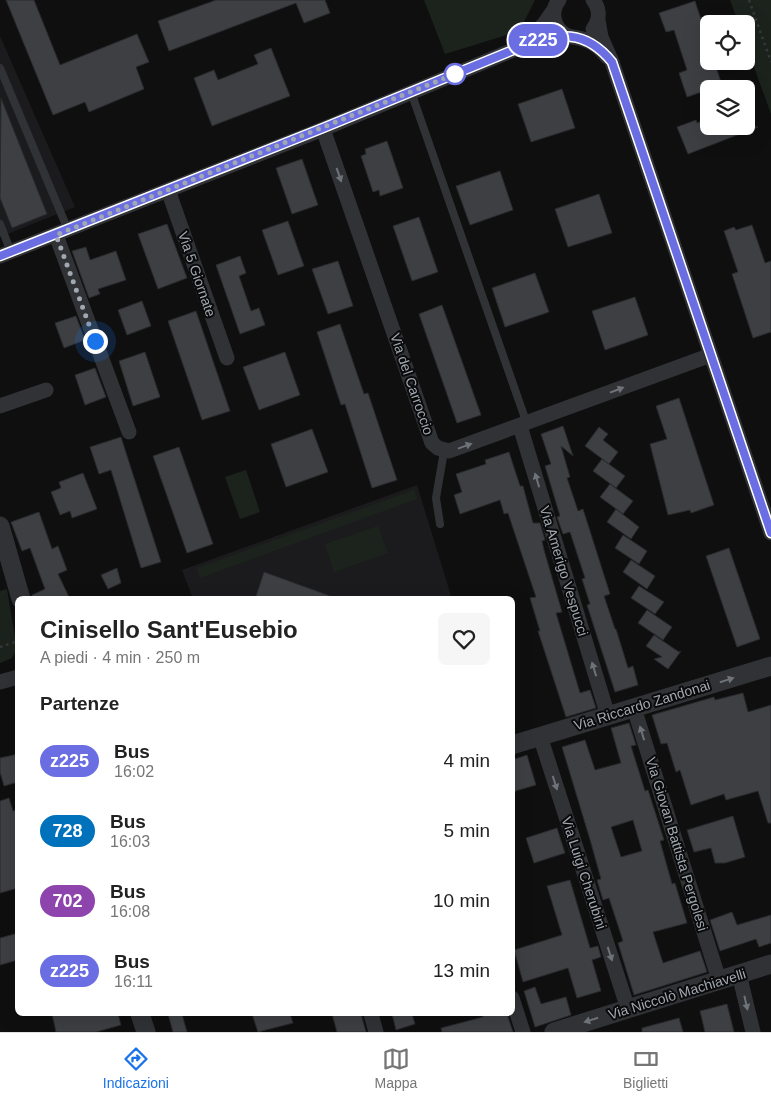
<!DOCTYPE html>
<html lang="it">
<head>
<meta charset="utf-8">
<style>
	:root { --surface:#fff; --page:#f6f6f6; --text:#222; --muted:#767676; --line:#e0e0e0; --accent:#1a73e8 }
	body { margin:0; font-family:Helvetica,sans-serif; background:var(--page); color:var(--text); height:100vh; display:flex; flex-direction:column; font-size:19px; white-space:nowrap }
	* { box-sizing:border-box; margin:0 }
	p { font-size:16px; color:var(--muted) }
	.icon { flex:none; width:28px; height:28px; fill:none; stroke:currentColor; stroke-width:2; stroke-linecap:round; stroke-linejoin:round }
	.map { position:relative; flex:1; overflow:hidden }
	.details { position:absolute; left:15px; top:596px; width:500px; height:420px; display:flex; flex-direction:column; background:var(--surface); border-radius:8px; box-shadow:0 5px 20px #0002 }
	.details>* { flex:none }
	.badge { padding:0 10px; border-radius:16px; font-size:18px; line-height:32px }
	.tools { position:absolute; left:700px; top:15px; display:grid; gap:10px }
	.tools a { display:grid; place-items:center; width:55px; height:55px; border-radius:8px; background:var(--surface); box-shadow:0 5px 20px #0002; font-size:25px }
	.you { position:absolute; width:25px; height:25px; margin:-12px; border:4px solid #fff; border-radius:50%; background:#1a73e8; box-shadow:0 0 0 8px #1a73e833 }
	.map>.badge { position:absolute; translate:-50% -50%; box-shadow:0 0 0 2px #fff }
	h2 { padding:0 25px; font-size:19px; line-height:45px }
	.round { display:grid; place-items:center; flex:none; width:52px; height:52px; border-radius:8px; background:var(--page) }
	.summary { display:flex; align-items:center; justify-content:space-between; height:85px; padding:0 25px }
	h1 { font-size:24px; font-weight:700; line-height:38px }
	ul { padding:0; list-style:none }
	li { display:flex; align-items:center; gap:15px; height:70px; padding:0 25px }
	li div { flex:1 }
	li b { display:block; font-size:19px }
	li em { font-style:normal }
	li .badge { min-width:55px; font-weight:700; text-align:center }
	.menu { display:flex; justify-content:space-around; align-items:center; height:70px; border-top:1px solid var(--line); background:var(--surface); font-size:14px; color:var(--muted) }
	.menu a { display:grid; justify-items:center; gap:2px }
	.menu .active { color:var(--accent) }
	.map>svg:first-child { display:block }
</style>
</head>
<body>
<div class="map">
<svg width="771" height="1032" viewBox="0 0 771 1032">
	<rect width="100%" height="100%" fill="#0f0f10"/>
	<path fill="#1b1b1d" d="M0,36L75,207L0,237Z
		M417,485L452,599H193L182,570Z"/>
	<path fill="#1c231c" d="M424,0H535L524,22L513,33L445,54Z
		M730,0H771V114L746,45V24H739Z
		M246,470L260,512L240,519L225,477Z
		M414,490L417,499L200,578L197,568Z
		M378,526L388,553L334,572L325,544Z
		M7,589L17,649L12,658L0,663V591Z"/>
	<path fill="#3e3f43" stroke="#292a2c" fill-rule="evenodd" d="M6,0H34L60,65L137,34L149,62L136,67L144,89L89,112L85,102L53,115Z
		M216,0H325L330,13L304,23L296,3L169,51L158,21Z
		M695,1L709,44V61H714L722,85L687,97L679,73L687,70L674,30L666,32L659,13Z
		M271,48L290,96L212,126L194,78L214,70L218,80L258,64L254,55Z
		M562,89L575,128L531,142L518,104Z
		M1,98L47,214L12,228L0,198Z
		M709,118V126L758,127L688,154L677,127L696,120L697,123Z
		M387,141L403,188L380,196L379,190L373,192L361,156L366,154L365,149Z
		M302,159L318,205L292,214L276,168Z
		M500,171L513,210L470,225L456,186Z
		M599,194L612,233L568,247L555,209Z
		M419,217L438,272L412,281L393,226Z
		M288,221L304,266L278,275L262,230Z
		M167,224L187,278L158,289L138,234Z
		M752,225L765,263L771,261V332L753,338L732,274L738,272L724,231L734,227L736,230Z
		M86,247L90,260L116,251L126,280L98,289L100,294L89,298L72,251Z
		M240,256L246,273L239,276L251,311L259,308L265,325L240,334L216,265Z
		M338,261L353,306L328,314L312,269Z
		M535,273L549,312L505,327L492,288Z
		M635,297L648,335L605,350L592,311Z
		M142,301L151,326L127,335L118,310Z
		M442,305L481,415L457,423L419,314Z
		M196,311L230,411L202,420L168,321Z
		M76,316L85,340L64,348L55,323Z
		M340,324L364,394L368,393L397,480L372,488L345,404L341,405L317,332Z
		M145,352L160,397L133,406L119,361Z
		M285,352L300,395L259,410L243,367Z
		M95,368L106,397L85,405L75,375Z
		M679,398L714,505L691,513L690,510L668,515L650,444L667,439L656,406Z
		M563,426L573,456L561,446L570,477L567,478L578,511L583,509L610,594L604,596L615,629H616L628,668L633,666L638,685L615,692L587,605L590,604L582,579L585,578L570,532L563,534L557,517L560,516L545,466L551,464L541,434Z
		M599,427L608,434L603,440L618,452L609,464L585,446Z
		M312,429L328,472L286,487L271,444Z
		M121,437L161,562L141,568L111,470L99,474L90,447Z
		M179,447L213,544L187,553L153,456Z
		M509,452L520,486H523L533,523H540L545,540L542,541L544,550L562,612L556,613L580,693L590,690L596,708L566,717L538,631H540L530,598L536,597L508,513L504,514L500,500L460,514L454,495L462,492L456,474L486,464L485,460Z
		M602,459L625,476L616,488L593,471Z
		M83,473L97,509L72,518L70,511L60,515L51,492L61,488L59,482Z
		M610,484L633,501L623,514L600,497Z
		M616,509L639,527L631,539L607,522Z
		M39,512L52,549L58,546L67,570L58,574L70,599H32V595L45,589L30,548L22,551L11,522Z
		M623,535L647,551L639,564L615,548Z
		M729,548L760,639L737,647L706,556Z
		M631,560L655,576L647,589L623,572Z
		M117,568L121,583L108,589L101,575Z
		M264,572L333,597V599H255Z
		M639,586L664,602L655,614L631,598Z
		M647,610L672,627L663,640L638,623Z
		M654,635L679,652L681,651L668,669L654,659L662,657L646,646Z
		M743,693L748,712L771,705V823H768L758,791L726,800L724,794L691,805L680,770L676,772L667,743L661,744L652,715L714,697L715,700Z
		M629,723L636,745L631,746L645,791L648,790L658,821L664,840L660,841L672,884L675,883L687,923L653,932L663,963L700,951L707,972L634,995L618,943L623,941L609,898L603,900L597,880L601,879L591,843L562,747L585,740L595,770L621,763L611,728ZM633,820L642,851L621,857L611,827Z
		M18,754V782L4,786L0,772V758Z
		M527,755L536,785L512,792V760Z
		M9,798L13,811L18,809V888L0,893V801Z
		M733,816L745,857L725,863H715L711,848L694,852L687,830Z
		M557,828L565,853L534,863L526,838Z
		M570,880L590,948L598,946L601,957L592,960L601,991L577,998L568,968L523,982L514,950L562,935L547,886Z
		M732,912L737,925L771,915V943L759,947L756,939L720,951L710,920Z
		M18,933V960L0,965V938Z
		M535,987L541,1004L566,997L571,1015L535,1027L524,991Z
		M727,1004L734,1032H705L700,1011Z
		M52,1014H118L121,1025L96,1032H56Z
		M168,1014H182L187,1032H173Z
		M252,1014H290L293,1023L258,1032Z
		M332,1014H361L366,1032H337Z
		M392,1014H412L415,1024L396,1030Z
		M482,1014H507L513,1032H442L441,1028L483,1017Z
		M679,1018L683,1032H642V1028Z"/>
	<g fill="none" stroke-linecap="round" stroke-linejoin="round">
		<path stroke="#36393c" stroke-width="2.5" stroke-dasharray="2.5 4" stroke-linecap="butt" d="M749,0L771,62
			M0,647L18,641"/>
		<path stroke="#303235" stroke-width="8" d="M0,68L68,230
			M411,92L527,424
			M0,224L11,252
			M440,524L436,498L444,451"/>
		<path stroke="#303235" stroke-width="15" d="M559,0C550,11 553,28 566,35C572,38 579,37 585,40C594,43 602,50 607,57
			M593,0C600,9 600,20 593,29
			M598,20L601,37L612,62L771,533
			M525,44L544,24L553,11
			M323,129L432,443L438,448L449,451L711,355
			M168,190L227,358
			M56,235L129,432
			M0,256L323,129L523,46L547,38L567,36
			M0,406L46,390
			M520,426L608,716
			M0,682L18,677
			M634,708L719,980
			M540,736L628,1009
			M739,974L753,1032
			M512,998L523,1032
			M371,1014L376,1032"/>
		<path stroke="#303235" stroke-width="19" d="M0,526L21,599
			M512,745L771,666
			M140,1014L146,1032
			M554,1032L771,964"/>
	</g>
	<defs><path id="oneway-solid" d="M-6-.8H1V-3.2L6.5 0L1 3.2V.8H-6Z" transform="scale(1.25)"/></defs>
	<g fill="#6e7379">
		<use href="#oneway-solid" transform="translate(339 175) rotate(71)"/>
		<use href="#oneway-solid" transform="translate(617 390) rotate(-21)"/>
		<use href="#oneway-solid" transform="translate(465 446) rotate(-20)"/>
		<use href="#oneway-solid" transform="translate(537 480) rotate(-107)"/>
		<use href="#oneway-solid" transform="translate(594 669) rotate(-107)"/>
		<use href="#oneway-solid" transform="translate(727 680) rotate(-17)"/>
		<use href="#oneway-solid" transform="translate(642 733) rotate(-107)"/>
		<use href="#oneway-solid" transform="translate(555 783) rotate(72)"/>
		<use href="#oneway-solid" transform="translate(610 954) rotate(72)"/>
		<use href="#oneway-solid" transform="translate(746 1003) rotate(77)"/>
		<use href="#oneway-solid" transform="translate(591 1020) rotate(163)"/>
	</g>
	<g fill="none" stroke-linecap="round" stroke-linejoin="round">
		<defs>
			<path id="line" d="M0,256L323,128L523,46C559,33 585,29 612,62L771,533"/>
		</defs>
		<use href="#line" stroke="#fff" stroke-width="11"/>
		<use href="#line" stroke="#6a6ee2" stroke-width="8"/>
		<path stroke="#a1a8b1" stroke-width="5" stroke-dasharray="0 9" d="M95,341L56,235L455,74"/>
	</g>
	<circle fill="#fff" stroke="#6a6ee2" stroke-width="2.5" cx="455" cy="74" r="10"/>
	<g text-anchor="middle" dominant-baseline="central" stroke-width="4" stroke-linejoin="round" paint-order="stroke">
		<g font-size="14" fill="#a1a8b1" stroke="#0a0a0b">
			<text transform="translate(197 274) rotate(71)">Via 5 Giornate</text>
			<text transform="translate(412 384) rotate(71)">Via del Carroccio</text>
			<text transform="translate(564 571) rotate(73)">Via Amerigo Vespucci</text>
			<text transform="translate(642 705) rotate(-17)">Via Riccardo Zandonai</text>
			<text transform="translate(677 844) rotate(73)">Via Giovan Battista Pergolesi</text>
			<text transform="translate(584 873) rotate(72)">Via Luigi Cherubini</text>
			<text transform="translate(677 994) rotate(-17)">Via Niccolò Machiavelli</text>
		</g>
	</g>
</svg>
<div class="tools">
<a><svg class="icon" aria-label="locate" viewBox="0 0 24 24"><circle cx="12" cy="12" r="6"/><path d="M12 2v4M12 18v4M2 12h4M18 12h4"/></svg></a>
<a><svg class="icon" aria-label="layers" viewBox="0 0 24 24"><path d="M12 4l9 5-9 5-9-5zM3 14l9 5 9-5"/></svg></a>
</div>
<div class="you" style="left:95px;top:341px"></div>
<b class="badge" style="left:538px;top:40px;background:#6a6ee2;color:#fff">z225</b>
<section class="details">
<div class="summary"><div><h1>Cinisello Sant'Eusebio</h1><p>A piedi · 4 min · 250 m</p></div><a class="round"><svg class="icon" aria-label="heart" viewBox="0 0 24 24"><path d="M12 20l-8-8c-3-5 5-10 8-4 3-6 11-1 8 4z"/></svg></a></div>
<h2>Partenze</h2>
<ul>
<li><span class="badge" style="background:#6a6ee2;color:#fff">z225</span><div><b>Bus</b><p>16:02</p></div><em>4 min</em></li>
<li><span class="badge" style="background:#0072bc;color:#fff">728</span><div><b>Bus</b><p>16:03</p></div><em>5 min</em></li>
<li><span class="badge" style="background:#8e44ad;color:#fff">702</span><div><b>Bus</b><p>16:08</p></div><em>10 min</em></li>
<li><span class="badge" style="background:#6a6ee2;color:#fff">z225</span><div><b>Bus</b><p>16:11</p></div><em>13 min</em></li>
</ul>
</section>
</div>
<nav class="menu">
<a class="active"><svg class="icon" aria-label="directions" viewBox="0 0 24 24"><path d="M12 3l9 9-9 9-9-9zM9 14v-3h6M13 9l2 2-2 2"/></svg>Indicazioni</a>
<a><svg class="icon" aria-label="map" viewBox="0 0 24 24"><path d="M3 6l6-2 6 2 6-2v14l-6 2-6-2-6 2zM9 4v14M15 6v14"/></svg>Mappa</a>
<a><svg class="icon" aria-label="tickets" viewBox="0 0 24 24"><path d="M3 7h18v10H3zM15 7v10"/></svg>Biglietti</a>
</nav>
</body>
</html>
